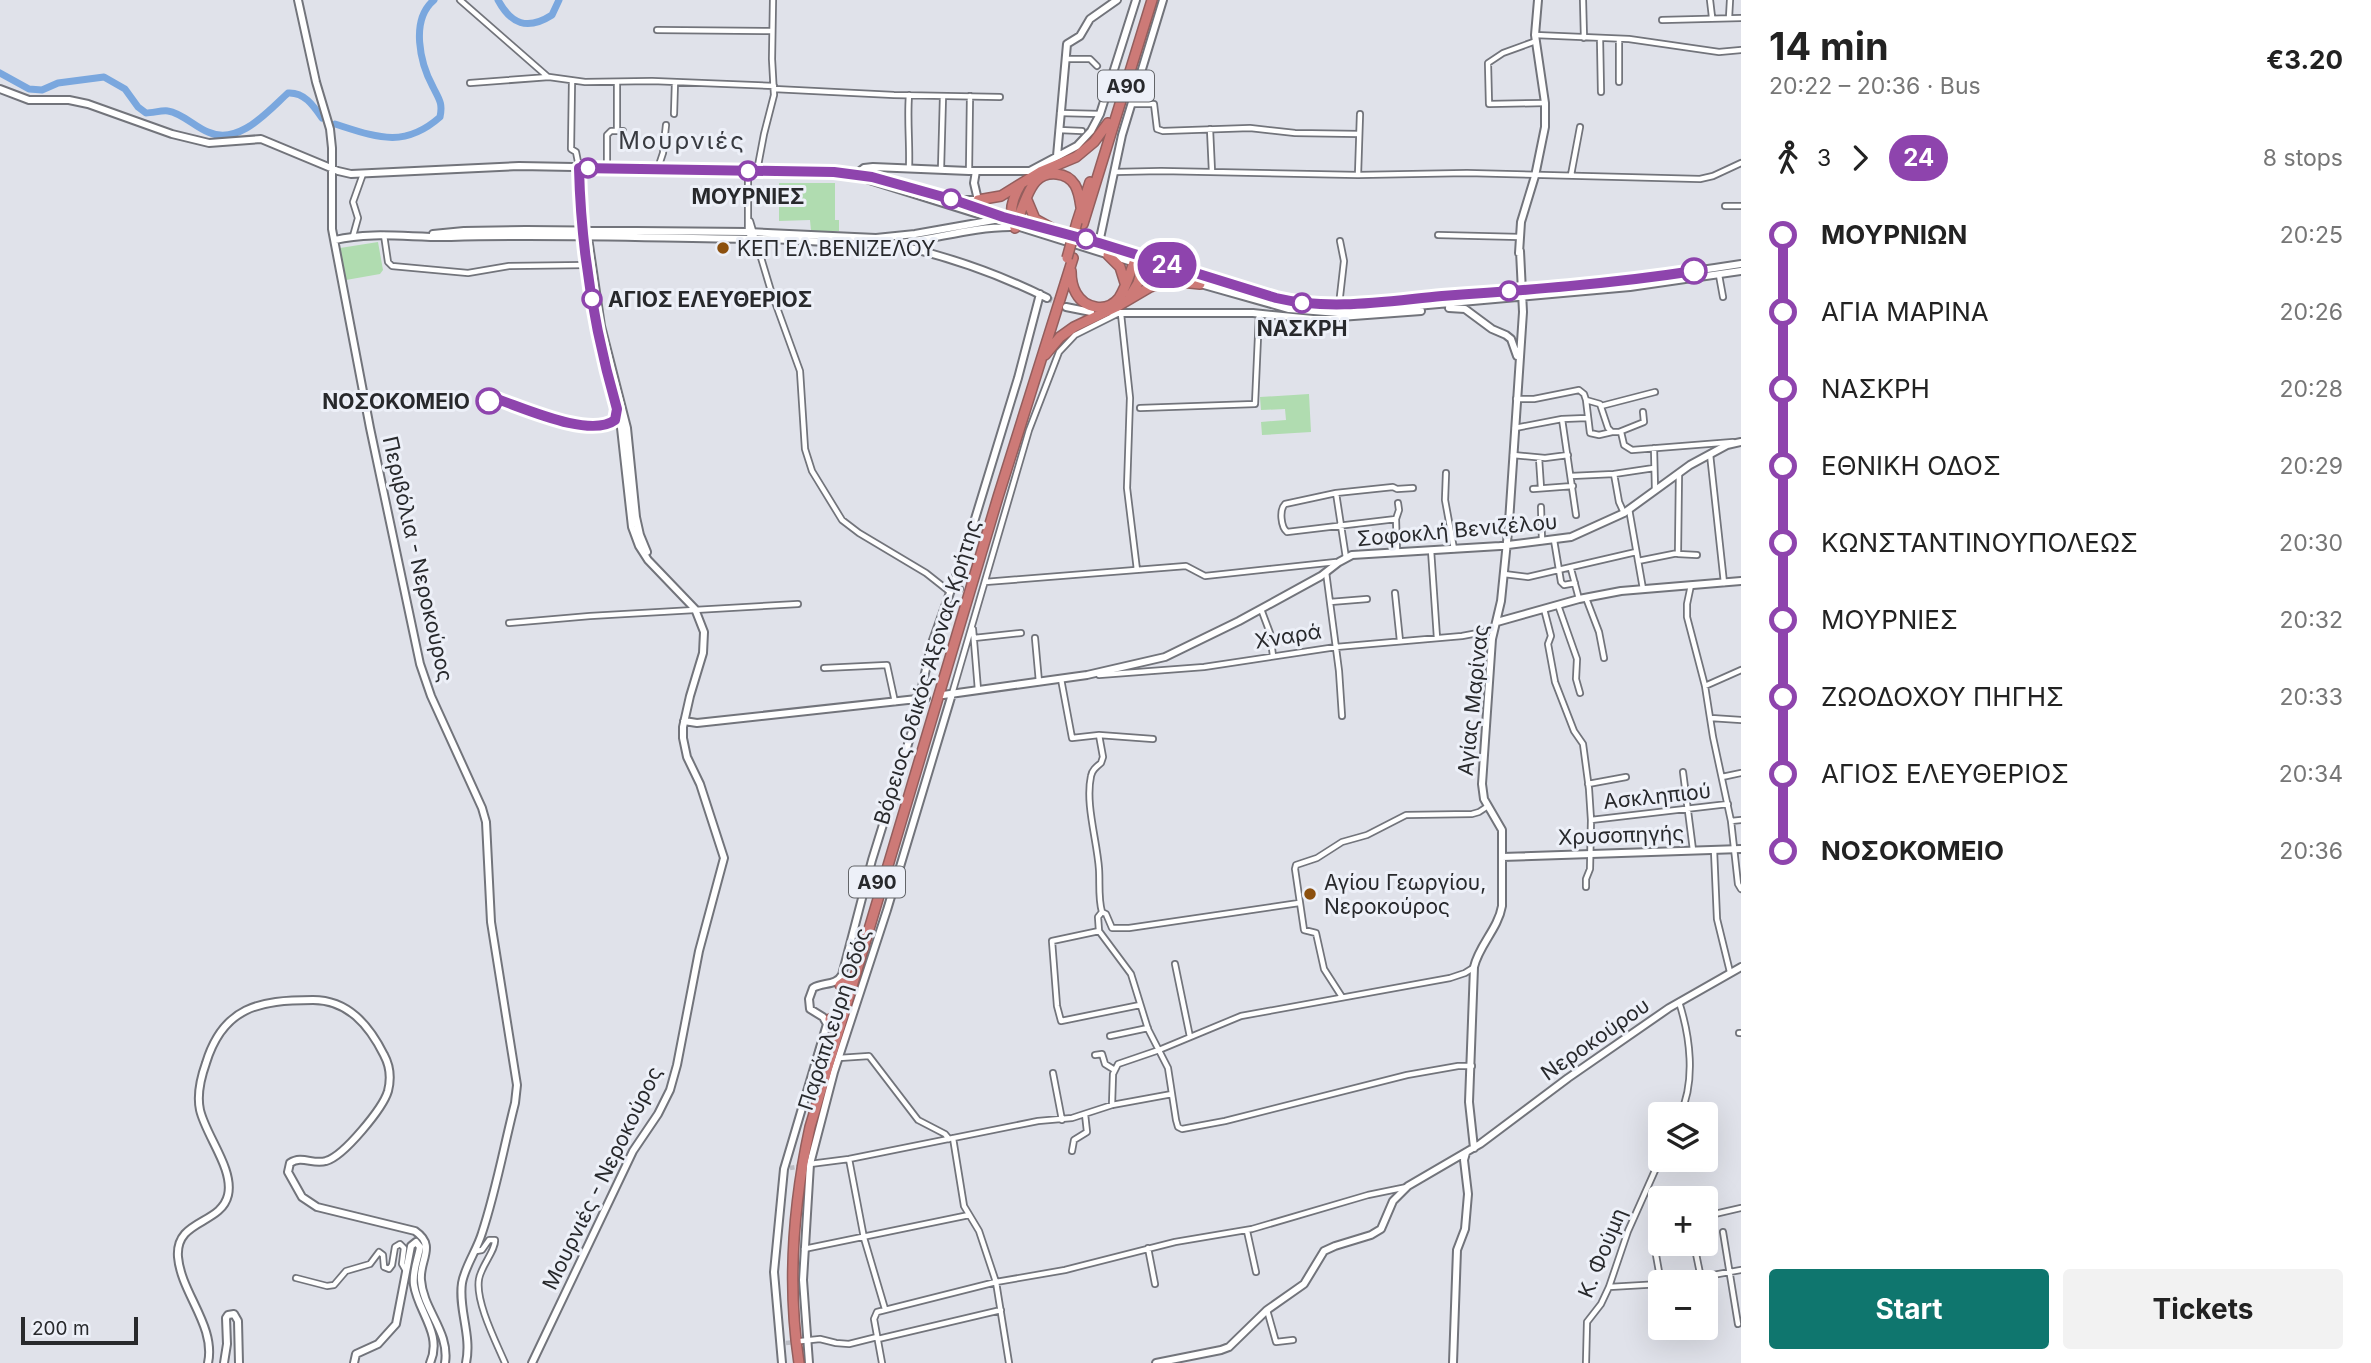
<!DOCTYPE html>
<html lang="en">
<head>
<meta charset="utf-8">
<style>
	:root { --surface:#fff; --page:#f2f2f2; --text:#222; --muted:#767676; --accent:#0f766e }
	body { margin:0; font-family:Inter,sans-serif; background:var(--page); color:var(--text); height:100vh; display:flex; flex-direction:column; font-size:26px; white-space:nowrap }
	* { box-sizing:border-box; margin:0 }
	p { font-size:23px; color:var(--muted) }
	.icon { flex:none; width:38px; height:38px; fill:none; stroke:currentColor; stroke-width:2; stroke-linecap:round; stroke-linejoin:round }
	.map { position:relative; flex:1; overflow:hidden }
	.details { display:flex; flex-direction:column; background:var(--surface); width:630px }
	.details>* { flex:none }
	.badge { padding:0 14px; border-radius:23px; font-size:24px; line-height:46px }
	.fabs { position:absolute; left:1648px; top:1102px; display:grid; gap:14px }
	.fabs a { display:grid; place-items:center; width:70px; height:70px; border-radius:7px; background:var(--surface); box-shadow:0 7px 28px #0002; font-size:35px }
	.scale { position:absolute; left:21px; bottom:18px; width:117px; box-sizing:border-box; padding-left:7px; border:4px solid #28292c; border-top:0; font-size:19px; line-height:24px; white-space:nowrap; color:#28292c; -webkit-text-stroke:5px #edf0f8; paint-order:stroke }
	.map>.badge { position:absolute; translate:-50% -50%; box-shadow:0 0 0 4px #fff }
	.legs { display:flex; align-items:center; gap:10px; height:77px; padding:0 28px; font-size:23px }
	.legs p { margin-inline-start:auto }
	.headline { display:flex; align-items:center; justify-content:space-between; height:119px; padding:0 28px }
	h1 { font-size:38px; font-weight:700; line-height:52px }
	.primary-button { display:flex; gap:14px; margin-top:auto; padding:14px 28px }
	.primary-button a { flex:1; height:80px; border-radius:7px; background:var(--accent); color:#fff; font-size:28px; font-weight:700; line-height:80px; text-align:center }
	.primary-button a+a { background:var(--page); color:var(--text) }
	ul { padding:0 28px; list-style:none }
	li { display:flex; align-items:center; gap:24px; height:77px; font-size:26px }
	li i { display:grid; place-items:center; width:10px; height:100%; margin:0 9px; background:currentColor }
	li i::after { content:''; width:18px; height:18px; margin:-9px; border:5px solid; border-radius:50%; background:var(--surface) }
	li p { margin-inline-start:auto }
	li:first-child i { background:linear-gradient(#0000 50%,currentColor 0) }
	li:last-child i { background:linear-gradient(currentColor 50%,#0000 0) }
	main { display:flex; flex:1; min-height:0 }
	.map>svg:first-child { display:block }
</style>
</head>
<body>
<main>
<div class="map">
<svg width="1741" height="1363" viewBox="0 0 1741 1363">
	<rect width="100%" height="100%" fill="#e0e2ea"/>
	<path fill="#b0dcb0" d="M779,183H835V220H839V231H811L810,220L779,221Z
		M378,242L383,270L380,274L346,280L340,248Z
		M1309,394L1311,432L1262,435L1261,422L1286,420L1285,409L1261,410L1260,397Z"/>
	<g fill="none" stroke-linecap="round" stroke-linejoin="round">
		<path stroke="#7aa7de" stroke-width="7" d="M498,0C511,24 527,31 552,15L559,0
			M0,73L29,89L42,90L58,83L104,77L125,89L138,107L146,113C153,113 162,110 168,111C182,113 195,127 208,132C239,146 268,111 288,93C304,92 313,105 322,118
			M335,124C376,137 404,149 440,117C443,103 439,99 433,87C420,63 410,20 434,0"/>
		<path stroke="#bbbdc4" stroke-width="4.5" stroke-dasharray="4.5 2" stroke-linecap="butt" d="M790,1168L802,1166
			M786,1343L797,1342"/>
		<path stroke="#bbbdc4" stroke-width="6" stroke-dasharray="6 3" stroke-linecap="butt" d="M1047,298L1066,307"/>
		<defs>
			<path id="street" d="M460,0L548,77
				M1583,0L1584,38
				M1710,0L1712,17
				M1729,18L1730,0
				M1662,20L1741,18
				M657,30L772,31
				M1535,35L1629,39L1719,52L1741,50
				M1600,38L1601,92
				M1536,41L1503,53L1488,63L1489,104L1545,103
				M1066,59H1090L1097,66
				M572,81L571,149L576,152L579,167
				M617,82V131
				M1619,82V39
				M470,83L549,77L585,82L652,81L774,86
				M774,89L894,95L1000,97
				M909,95C907,120 910,143 909,168
				M1132,104H1154L1157,129L1163,131L1250,128L1295,133L1359,134
				M1060,113L1100,114
				M674,114L675,82
				M1210,129L1212,172
				M1059,130L1082,131
				M607,168V135L611,131H623
				M658,168L663,153L666,125
				M941,169L943,96
				M748,171V232L758,252
				M757,171L764,134L774,95L772,59L773,0
				M969,171L970,96
				M1114,172L1161,171L1358,175L1467,173L1700,179L1713,176L1741,163
				M1358,175L1360,114
				M1571,175L1580,127
				M1725,206H1741
				M750,221L771,291L800,371L805,449L812,471L842,520L859,533L926,573L950,592
				M384,235L388,262L392,266L468,273L509,266L586,265
				M1438,235L1520,237
				M353,236L358,218L353,202L363,174
				M1719,275L1723,297
				M1339,305L1344,261L1340,241
				M1121,314L1130,398L1127,488L1137,570
				M1516,399H1534L1579,390L1584,394L1586,400L1600,404L1608,428L1612,432H1621L1624,445L1632,450L1733,442
				M1586,400L1590,433L1599,435L1612,432
				M1601,406L1655,392
				M1140,408L1255,404L1259,314
				M1562,419L1576,515
				M1515,428L1562,419L1587,418
				M1619,432L1644,422L1643,412
				M1654,448L1655,489
				M1710,454L1724,583
				M1513,455L1545,458L1568,455
				M1539,458L1541,488
				M1446,473L1445,500L1454,549
				M1614,474L1619,502L1624,513
				M1571,476L1614,474L1654,468
				M1533,489L1573,486
				M1336,493L1346,558
				M1541,507L1542,541
				M1629,509L1643,589
				M1396,519L1287,532C1281,527 1279,510 1285,504L1336,493L1393,487L1397,489L1413,488
				M1554,540L1561,582L1564,585L1575,583
				M1431,550L1437,638
				M1397,552L1396,519L1399,510L1398,503
				M1678,554L1697,555
				M1638,561L1678,553L1679,473
				M1571,569L1579,599
				M1326,572L1339,671L1342,716
				M1504,574L1528,577L1636,552
				M985,582L1186,566L1205,576L1336,562
				M1691,585L1687,604V617L1705,686L1713,737L1731,821L1738,884L1741,889
				M953,586L960,589
				M1395,593L1400,641
				M1586,598L1599,632L1604,658
				M1330,602L1367,599
				M1558,605L1577,659L1576,679L1580,693
				M1261,609L1270,633L1273,656
				M1544,609L1551,636L1548,644L1555,682L1574,731L1583,744L1589,789L1591,820L1590,869L1586,879V887
				M509,623L590,616L798,604
				M973,629L978,690
				M974,638L1021,633
				M1035,638L1039,682
				M824,668L887,665L895,702
				M1099,675L1204,667L1336,647L1462,636L1494,630
				M1061,679L1072,738L1099,735L1103,757L1101,763C1096,767 1092,770 1091,776C1085,804 1097,840 1099,869C1100,883 1098,898 1102,912
				M1705,686L1741,670
				M952,694L1029,430L1059,352L1075,335L1117,314
				M1711,718L1741,720
				M1099,735L1153,739
				M1683,772L1693,850
				M1722,777L1741,773
				M1588,784L1626,777
				M1591,820L1728,804
				M1731,821L1741,820
				M1714,850L1717,919L1730,972
				M1099,931L1131,974L1148,1029L1168,1068L1176,1120L1178,1127L1182,1129L1225,1121L1407,1075L1458,1066H1472
				M1175,964L1190,1037
				M1342,997L1324,969L1316,933L1304,930L1295,869L1296,865L1317,858L1342,842L1367,835L1406,815L1472,814L1479,812L1488,806
				M1679,1002C1690,1036 1696,1081 1680,1115
				M1140,1005L1061,1021L1057,1006L1052,941L1099,931L1098,917L1102,912L1106,914L1112,928H1129L1299,903
				M1739,1033H1741
				M1110,1036L1148,1028
				M1095,1055L1102,1054L1105,1064L1113,1069
				M839,1058L869,1056L918,1120L945,1134L949,1139
				M1053,1073L1062,1120
				M1112,1105L1113,1074L1118,1064L1159,1050L1241,1016L1450,978L1465,973L1473,968
				M953,1138L964,1206L979,1231L996,1282L1009,1363
				M1072,1151L1074,1140L1087,1132L1085,1114
				M849,1159L864,1238L885,1309
				M810,1164L849,1159L1038,1121L1072,1118L1112,1105L1172,1094
				M1706,1216L1741,1208
				M1247,1231L1256,1272
				M1723,1232L1738,1324
				M1694,1244L1702,1283
				M1148,1248L1155,1284
				M804,1249L969,1215
				M476,1251L482,1250L489,1240H495C496,1250 481,1266 479,1279C475,1301 496,1342 505,1363
				M1656,1255L1661,1283
				M296,1278L327,1286L334,1285L346,1271L370,1264L379,1252L383,1255L384,1267L389,1269L392,1265L395,1247L400,1244L404,1248L402,1264L406,1271
				M1668,1283L1741,1270
				M1609,1287L1661,1284
				M1706,1306L1708,1320
				M1267,1310L1276,1342L1293,1340
				M1668,1328L1669,1332
				M878,1339L1001,1310
				M801,1341L820,1339L836,1343L849,1344L877,1337
				M882,1363L874,1319L877,1312L996,1282L1065,1270L1175,1242L1252,1229L1368,1195L1407,1187
				M1586,1363L1587,1322L1601,1304L1609,1287L1628,1231L1661,1157"/>
			<path id="secondary" d="M298,0L316,82L330,129L332,148V229L370,428L420,664L431,696L482,808L486,822L491,922L517,1085L515,1103C504,1146 496,1191 482,1233C477,1250 465,1266 462,1283C458,1309 472,1335 466,1363
				M0,89L29,100H69L88,104L172,134L209,143L261,139L338,171L351,174L519,166L841,172L872,177L954,200L1003,217L1099,243L1277,298L1305,304L1339,305C1473,296 1608,285 1741,264
				M1057,156L1067,44L1080,36L1090,19L1117,0
				M855,175L864,168L873,167L969,171H1030L1077,146L1091,131L1100,114L1136,0
				M863,178L1186,279
				M961,200H978L974,183L976,171
				M582,219L587,231L601,326L627,428L636,517L640,535L647,552
				M433,234L464,231L526,230L748,232L876,238L915,234L994,220
				M335,240C373,231 413,238 451,237C553,234 654,238 755,239C796,239 837,244 878,244C922,244 965,227 1010,227
				M1099,243L1122,135L1163,0
				M898,245C950,257 999,274 1047,298
				M1519,253L1521,222L1535,176L1545,127V103L1535,35L1538,0
				M1197,283L1289,309L1338,313L1630,287L1741,271
				M1066,307L1091,312
				M1449,308L1465,309L1492,329L1506,335L1511,339L1517,356
				M1113,313H1253L1313,319L1421,311
				M1497,622L1579,599L1621,591L1741,581
				M943,695L1087,675L1165,657L1239,621L1321,576L1339,562L1352,555L1500,546L1571,537L1624,513L1690,465L1727,445L1741,442
				M684,721L697,723L926,698
				M1502,857L1741,849
				M1474,1148L1469,1102L1474,967C1479,945 1498,929 1502,906V830L1484,799L1482,784L1492,639L1501,601L1509,522L1523,312L1520,251
				M208,1363C216,1326 181,1293 178,1257C175,1219 221,1225 228,1195C234,1169 206,1136 200,1110C197,1096 201,1077 206,1063C223,1007 259,1000 313,1000C348,1000 369,1025 384,1055C390,1066 391,1079 388,1091C383,1108 344,1156 326,1161C313,1165 302,1155 290,1163L288,1172L302,1197L317,1207L415,1231C437,1246 419,1260 421,1280C423,1310 450,1332 445,1363
				M224,1363L227,1344L226,1318L228,1315L234,1314L238,1321L239,1363
				M354,1363L356,1354L378,1344L396,1324L411,1246L416,1242L420,1247C418,1259 412,1272 414,1285C418,1312 443,1334 430,1363
				M532,1363L633,1151L658,1114L670,1090L677,1065L699,951L724,858L700,784L687,757L683,738V727L690,696L703,653L704,632L695,609L648,560L639,546L632,527L621,428L596,326L581,231L579,168
				M782,1363L774,1272L784,1169L827,1024L823,1017L810,1009L809,999L813,988C823,982 836,986 842,975L872,860L913,728L931,646L967,545L1018,378L1040,294
				M809,1363L803,1280L810,1164L834,1072L887,910L952,694
				M1156,1363L1221,1350L1229,1347L1267,1310L1304,1284L1324,1251L1335,1246L1371,1235L1381,1229L1393,1201L1408,1186L1480,1144L1568,1078L1669,1008L1741,967
				M1453,1363L1457,1250L1465,1229L1468,1194L1464,1160L1466,1153"/>
			<path id="highway" d="M978,200L1001,196L1040,172L1076,157L1094,142L1108,123
				M1027,200L1035,219L1055,230
				M1077,222L1090,182
				M1083,224L1152,0
				M1015,227C1008,213 1013,197 1021,184
				M1015,228C1019,216 1028,189 1036,181C1047,170 1067,172 1075,185C1079,192 1080,200 1081,207
				M1108,255L1120,267L1125,283
				M1071,271C1071,279 1072,286 1076,293C1085,309 1107,313 1119,298C1127,286 1131,269 1137,255
				M1130,296L1138,283L1145,258
				M1045,355L1060,337L1074,327L1116,307L1150,287L1171,281L1200,284
				M840,985L848,979
				M830,1019L833,1028
				M799,1363C787,1284 793,1205 810,1127L998,497L1073,258"/>
		</defs>
		<use href="#street" stroke="#72747b" stroke-width="8"/>
		<use href="#secondary" stroke="#72747b" stroke-width="10"/>
		<use href="#highway" stroke="#935e5d" stroke-width="12"/>
		<use href="#street" stroke="#fff" stroke-width="4.5"/>
		<use href="#secondary" stroke="#fff" stroke-width="6"/>
		<use href="#highway" stroke="#cd7a77" stroke-width="9"/>
		<defs>
			<path id="highway-bridge" d="M1067,258L1077,222"/>
		</defs>
		<use href="#highway-bridge" stroke="#935e5d" stroke-width="12" stroke-linecap="butt"/>
		<use href="#highway-bridge" stroke="#cd7a77" stroke-width="9"/>
	</g>
	<g fill="none" stroke-linecap="round" stroke-linejoin="round">
		<defs>
			<path id="line-1" d="M489,401L490,398H494C522,407 590,439 615,420L617,409C594,329 581,251 579,168L834,172L872,177L954,200L1003,217L1099,243L1276,298C1331,311 1387,301 1442,296C1527,290 1610,284 1694,271"/>
		</defs>
		<use href="#line-1" stroke="#fff" stroke-width="16"/>
		<use href="#line-1" stroke="#8e44ad" stroke-width="10"/>
	</g>
	<g fill="#fff" stroke="#8e44ad" stroke-width="3.5">
		<circle cx="588" cy="168" r="9"/>
		<circle cx="748" cy="171" r="9"/>
		<circle cx="951" cy="199" r="9"/>
		<circle cx="1086" cy="239" r="9"/>
		<circle cx="1694" cy="271" r="12"/>
		<circle cx="1509" cy="291" r="9"/>
		<circle cx="592" cy="299" r="9"/>
		<circle cx="1302" cy="303" r="9"/>
		<circle cx="489" cy="401" r="12"/>
	</g>
	<g fill="#8c500e" stroke="#edf0f8" stroke-width="2.5">
		<circle cx="723" cy="248" r="7"/>
		<circle cx="1310" cy="894" r="7"/>
	</g>
	<g text-anchor="middle" dominant-baseline="central" stroke-width="6" stroke-linejoin="round" paint-order="stroke">
		<g fill="#edf0f8" stroke="#636569" stroke-width="2">
			<rect x="1098" y="70.5" width="56" height="31" rx="5"/>
			<rect x="849" y="866.5" width="56" height="31" rx="5"/>
		</g>
		<g font-size="19" font-weight="bold" fill="#28292c">
			<text x="1126" y="86">Α90</text>
			<text x="877" y="882">Α90</text>
		</g>
		<g font-size="21" font-weight="bold" fill="#28292c" stroke="#edf0f8">
			<text x="748" y="196">ΜΟΥΡΝΙΕΣ</text>
			<text x="608" y="299" text-anchor="start">ΑΓΙΟΣ ΕΛΕΥΘΕΡΙΟΣ</text>
			<text x="1302" y="328">ΝΑΣΚΡΗ</text>
			<text x="470" y="401" text-anchor="end">ΝΟΣΟΚΟΜΕΙΟ</text>
		</g>
		<g font-size="21" fill="#28292c" stroke="#edf0f8" text-anchor="start">
			<text x="737" y="248">ΚΕΠ ΕΛ.ΒΕΝΙΖΕΛΟΥ</text>
			<text x="1324" y="882">Αγίου Γεωργίου,<tspan x="1324" dy="24">Νεροκούρος</tspan></text>
		</g>
		<g font-size="21" fill="#28292c" stroke="#edf0f8">
			<text transform="translate(1457 530) rotate(-5)">Σοφοκλή Βενιζέλου</text>
			<text transform="translate(418 559) rotate(77)">Περιβόλια - Νεροκούρος</text>
			<text transform="translate(1288 636) rotate(-9)">Χναρά</text>
			<text transform="translate(927 672) rotate(-73)">Βόρειος Οδικός Άξονας Κρήτης</text>
			<text transform="translate(1473 700) rotate(-84)">Αγίας Μαρίνας</text>
			<text transform="translate(1657 796) rotate(-6)">Ασκληπιού</text>
			<text transform="translate(1621 835) rotate(-2)">Χρυσοπηγής</text>
			<text transform="translate(834 1019) rotate(-72)">Παράπλευρη Οδός</text>
			<text transform="translate(1595 1039) rotate(-35)">Νεροκούρου</text>
			<text transform="translate(602 1178) rotate(-64)">Μουρνιές - Νεροκούρος</text>
			<text transform="translate(1602 1253) rotate(-68)">Κ. Φούμη</text>
		</g>
		<g font-size="24" letter-spacing="2" fill="#393b41" stroke="#edf0f8">
			<text x="682" y="140">Μουρνιές</text>
		</g>
	</g>
</svg>
<div class="fabs">
<a><svg class="icon" aria-label="layers" viewBox="0 0 24 24"><path d="M12 4l9 5-9 5-9-5zM3 14l9 5 9-5"/></svg></a>
<a>+</a>
<a>−</a>
</div>
<div class="scale">200 m</div>
<b class="badge" style="left:1167px;top:265px;background:#8e44ad;color:#fff">24</b>
</div>
<section class="details">
<div class="headline"><div><h1>14 min</h1><p>20:22 – 20:36 · Bus</p></div><b>€3.20</b></div>
<div class="legs"><svg class="icon" aria-label="walk" viewBox="0 0 24 24"><circle cx="13" cy="4" r="2"/><path d="M13 8l-2 6 4 7M11 14l-3 7M7 12l3-4h3l4 4"/></svg>3<svg class="icon" aria-label="forward" viewBox="0 0 24 24"><path d="M9 5l7 7-7 7"/></svg><b class="badge" style="background:#8e44ad;color:#fff">24</b><p>8 stops</p></div>
<ul>
<li><i style="color:#8e44ad"></i><b>ΜΟΥΡΝΙΩΝ</b><p>20:25</p></li>
<li><i style="color:#8e44ad"></i><span>ΑΓΙΑ ΜΑΡΙΝΑ</span><p>20:26</p></li>
<li><i style="color:#8e44ad"></i><span>ΝΑΣΚΡΗ</span><p>20:28</p></li>
<li><i style="color:#8e44ad"></i><span>ΕΘΝΙΚΗ ΟΔΟΣ</span><p>20:29</p></li>
<li><i style="color:#8e44ad"></i><span>ΚΩΝΣΤΑΝΤΙΝΟΥΠΟΛΕΩΣ</span><p>20:30</p></li>
<li><i style="color:#8e44ad"></i><span>ΜΟΥΡΝΙΕΣ</span><p>20:32</p></li>
<li><i style="color:#8e44ad"></i><span>ΖΩΟΔΟΧΟΥ ΠΗΓΗΣ</span><p>20:33</p></li>
<li><i style="color:#8e44ad"></i><span>ΑΓΙΟΣ ΕΛΕΥΘΕΡΙΟΣ</span><p>20:34</p></li>
<li><i style="color:#8e44ad"></i><b>ΝΟΣΟΚΟΜΕΙΟ</b><p>20:36</p></li>
</ul>
<div class="primary-button"><a>Start</a><a>Tickets</a></div>
</section>
</main>
</body>
</html>
